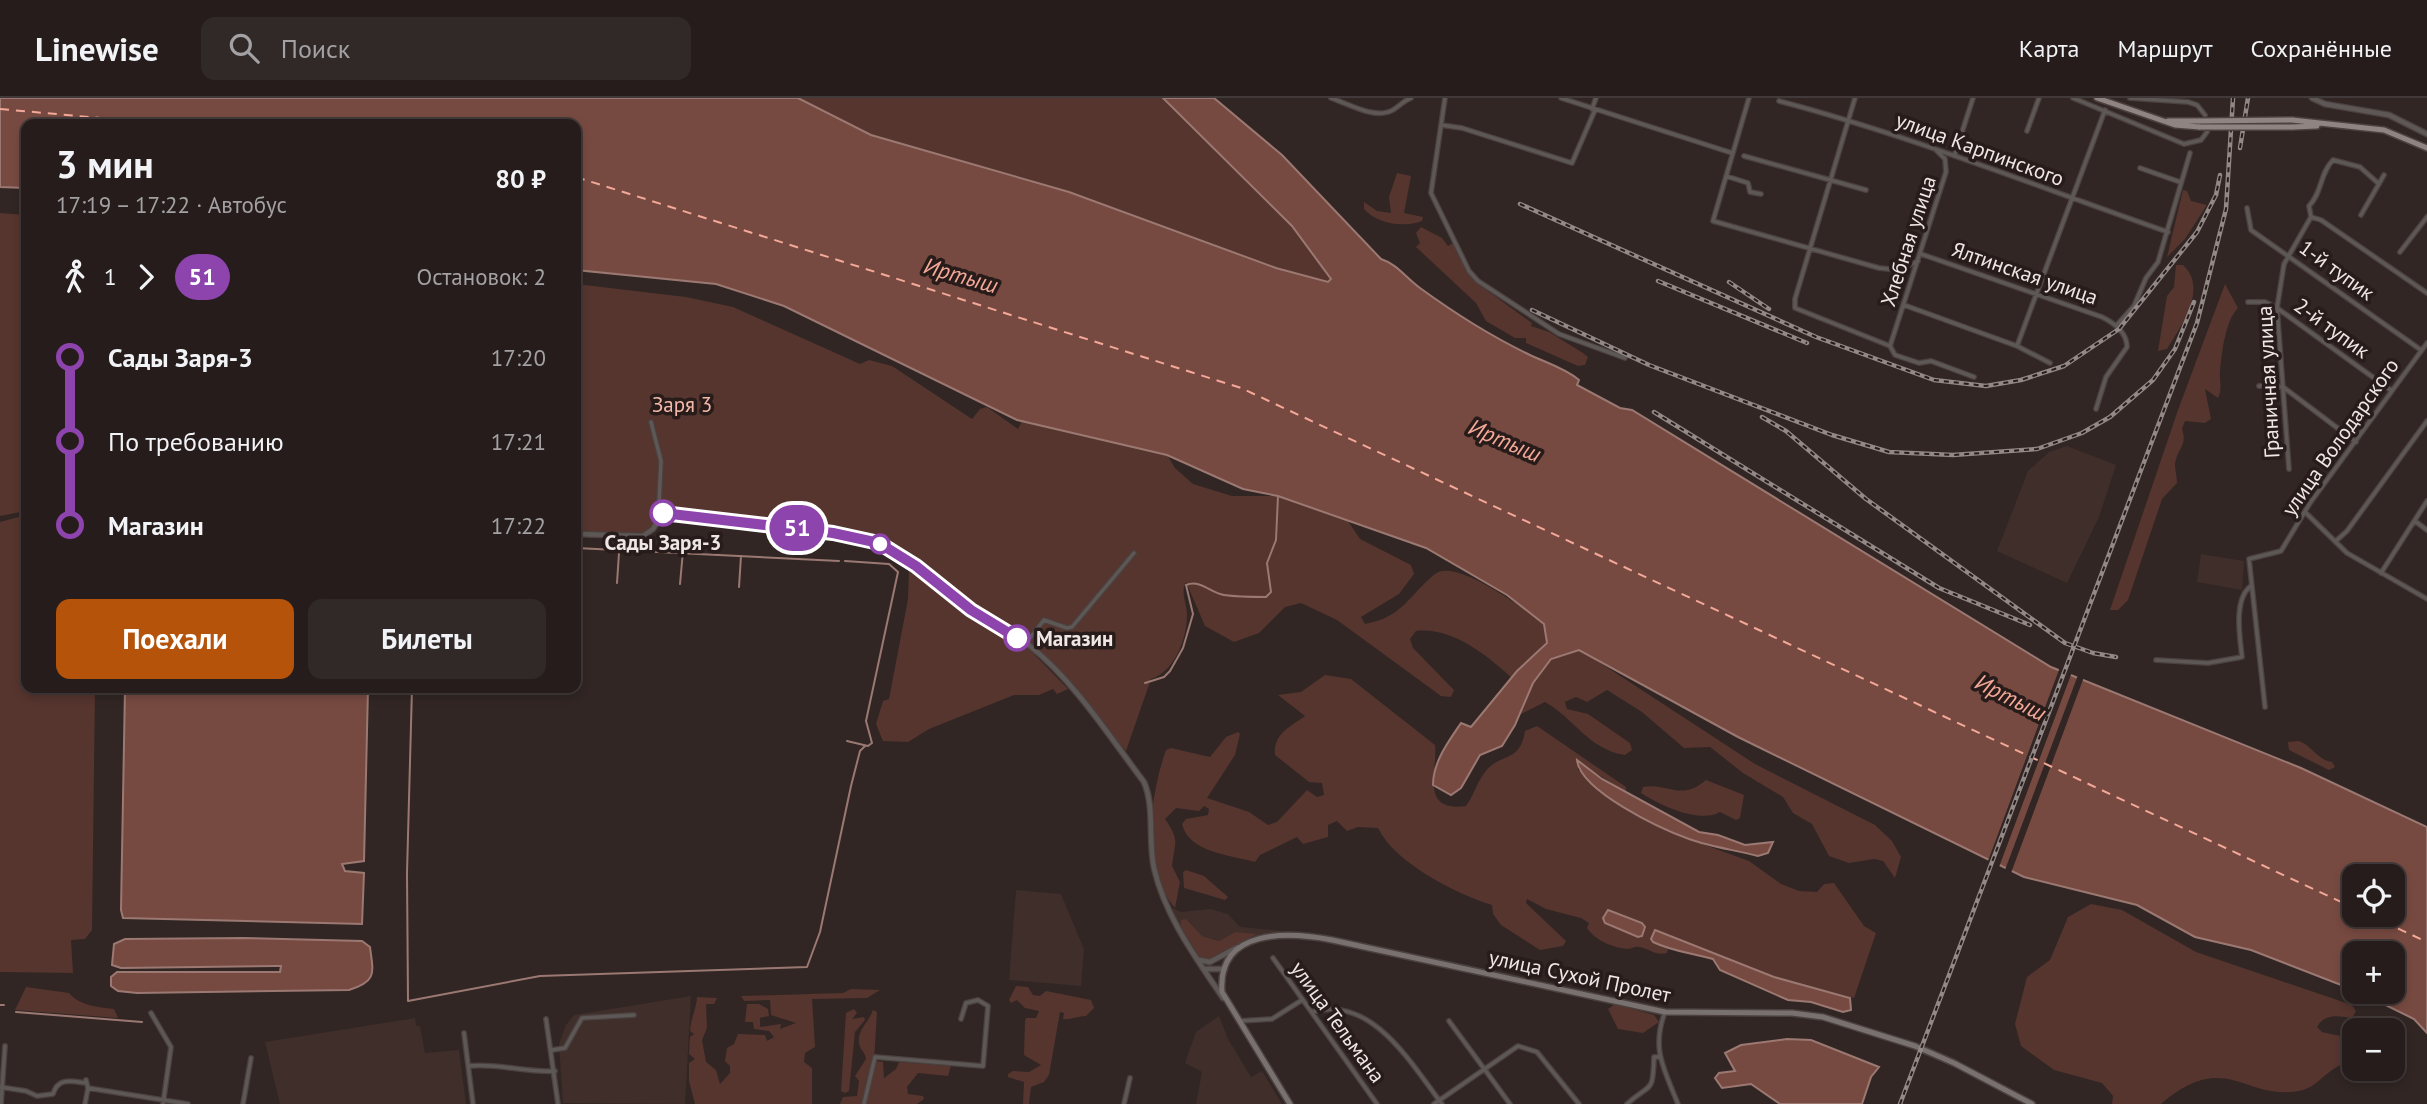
<!DOCTYPE html>
<html lang="ru">
<head>
<meta charset="utf-8">
<style>
	:root { --surface:#251c1b; --page:#312928; --text:#f1f3f6; --muted:#a3a1a3; --line:#423a3a; --accent:#b45309 }
	body { margin:0; font-family:"PT Sans",sans-serif; background:var(--page); color:var(--text); height:100vh; display:flex; flex-direction:column; font-size:26px; white-space:nowrap }
	* { box-sizing:border-box; margin:0 }
	p { font-size:23px; color:var(--muted) }
	.icon { flex:none; width:38px; height:38px; fill:none; stroke:currentColor; stroke-width:2; stroke-linecap:round; stroke-linejoin:round }
	.map { position:relative; flex:1; overflow:hidden }
	.drawer { position:absolute; left:21px; top:21px; width:560px; height:574px; display:flex; flex-direction:column; background:var(--surface); border-radius:14px; box-shadow:0 4px 10px #0003,0 0 0 2px var(--line) }
	.drawer>* { flex:none }
	.badge { padding:0 14px; border-radius:23px; font-size:24px; line-height:46px }
	.fabs { position:absolute; left:2342px; top:766px; display:grid; gap:14px }
	.fabs a { display:grid; place-items:center; width:63px; height:63px; border-radius:14px; background:var(--surface); box-shadow:0 4px 10px #0003,0 0 0 2px var(--line); font-size:35px }
	.map>.badge { position:absolute; translate:-50% -50%; box-shadow:0 0 0 4px #fff }
	.legs { display:flex; align-items:center; gap:10px; height:77px; padding:0 35px; font-size:23px }
	.legs p { margin-inline-start:auto }
	.summary { display:flex; align-items:center; justify-content:space-between; height:119px; padding:0 35px }
	h1 { font-size:38px; font-weight:700; line-height:52px }
	.action { display:flex; gap:14px; margin-top:auto; padding:14px 35px }
	.action a { flex:1; height:80px; border-radius:14px; background:var(--accent); color:#fff; font-size:28px; font-weight:700; line-height:80px; text-align:center }
	.action a+a { background:var(--page); color:var(--text) }
	ul { padding:0 35px; list-style:none }
	li { display:flex; align-items:center; gap:24px; height:84px; font-size:26px }
	li i { display:grid; place-items:center; width:10px; height:100%; margin:0 9px; background:currentColor }
	li i::after { content:''; width:18px; height:18px; margin:-9px; border:5px solid; border-radius:50%; background:var(--surface) }
	li p { margin-inline-start:auto }
	li:first-child i { background:linear-gradient(#0000 50%,currentColor 0) }
	li:last-child i { background:linear-gradient(currentColor 50%,#0000 0) }
	header { display:flex; align-items:center; gap:42px; box-sizing:border-box; height:98px; padding:0 35px; background:var(--surface); border-bottom:2px solid var(--line) }
	header strong { font-size:33px }
	nav { display:flex; gap:38px; margin-inline-start:auto; font-size:24px }
	.search { width:490px; height:63px; background:var(--page); display:flex; align-items:center; gap:18px; box-sizing:border-box; padding:0 24px; border-radius:14px; color:var(--muted); font-size:26px }
	.map>svg:first-child { display:block }
</style>
</head>
<body>
<header>
<strong>Linewise</strong>
<div class="search"><svg class="icon" aria-label="search" viewBox="0 0 24 24"><circle cx="10" cy="10" r="6"/><path d="M15 15l6 6"/></svg>Поиск</div>
<nav><a>Карта</a><a>Маршрут</a><a>Сохранённые</a></nav>
</header>
<div class="map">
<svg width="2427" height="1006" viewBox="0 0 2427 1006">
	<rect width="100%" height="100%" fill="#312624"/>
	<path fill="#3f2e2a" d="M2067,348L2116,367L2099,419L2067,485L1997,453L2028,373L2049,354Z
		M2201,456L2244,463L2242,492L2197,484Z
		M1016,792L1061,796L1084,851L1081,888L1009,882Z
		M1170,809L1181,814L1211,811L1228,816L1240,829L1283,833L1256,838L1235,834L1219,843L1202,838L1180,824V828Z
		M691,898L685,1006L563,1005L559,946L566,927L574,917Z
		M1219,918L1228,941L1251,979L1262,973L1282,1006H1196L1202,974L1185,965L1196,934Z
		M415,920L416,928H420L425,955L459,952L466,1006H280L265,944Z"/>
	<path fill="#55352e" d="M798,0H1163L1292,128L1331,181L1328,184L1276,170L1069,94L871,37Z
		M1397,75L1411,78L1404,115L1423,119L1422,123C1404,130 1377,126 1364,111V104L1377,113L1391,115L1389,99Z
		M2183,92L2187,93L2191,103L2207,107L2185,141L2167,159Z
		M0,115L26,117V413L0,418Z
		M1421,129L1442,140L1448,148L1453,145L1477,185L1532,225L1531,228L1549,234L1583,255L1588,259L1585,267L1578,268L1526,245V240H1515L1486,223L1476,205L1416,149L1420,145L1416,135Z
		M2176,167H2183C2208,190 2182,227 2167,251L2158,253L2167,198L2174,189Z
		M576,186L686,199L733,209L860,266L869,262L892,268L972,321L980,311L987,309L1018,331L1022,323L1167,357L1175,370L1193,386L1232,398H1278L1348,423L1360,441L1411,467L1414,476L1399,496L1361,519L1365,526C1403,519 1408,498 1435,476C1456,459 1526,512 1544,526L1547,545L1512,580C1486,557 1453,529 1416,533L1410,541L1413,550L1454,592L1451,599L1441,598L1337,522L1301,505L1285,509L1259,535L1234,544L1205,528L1186,484C1180,495 1187,505 1187,517C1187,541 1174,574 1151,581L1126,653L1032,546L974,511L887,445L838,433L656,410L655,426L642,437L576,434Z
		M2225,186L2238,210C2225,223 2222,255 2220,273C2219,284 2223,289 2218,300L2205,291L2211,321L2205,325L2185,323L2182,331C2188,348 2177,350 2175,366C2175,372 2177,379 2177,385L2162,401L2128,502L2118,512H2110L2178,312Z
		M26,417V590H95L92,832L85,841L71,842L73,875L0,874V424Z
		M909,470L972,517L1030,552L1068,591L1057,596L1053,591L1039,597H1014L929,631L908,644L883,643L876,626L883,603L889,601L908,501Z
		M1579,551L1755,666L1875,727L1892,743L1901,759L1895,780L1883,763L1874,761L1849,765L1829,758L1812,726L1793,715L1783,699L1743,675L1710,649L1684,650L1642,614L1607,592L1587,604L1576,599L1565,604L1567,611L1588,616L1630,645L1632,652L1625,657C1589,652 1574,620 1545,604L1519,617L1533,585L1551,561Z
		M1325,577L1351,581L1435,647C1438,672 1419,715 1466,708C1474,697 1477,684 1485,674C1500,654 1520,666 1525,633L1537,628L1626,689V694L1578,664V672L1689,741L1749,763L1781,786L1799,793L1817,794L1824,786L1834,785L1864,828L1876,835L1854,900L1774,879L1655,832L1653,844L1668,851L1667,855C1654,858 1651,851 1639,849C1635,848 1632,851 1628,851C1613,850 1595,842 1587,830L1589,825L1581,820L1546,811L1527,801L1526,805L1566,843L1563,848L1540,852L1501,827L1493,816L1492,807C1456,796 1395,765 1378,730L1358,729L1347,733L1337,723L1328,727V739L1303,746L1297,739L1260,757L1255,764C1231,757 1189,755 1182,726L1186,721L1208,717L1209,711L1204,708L1199,713L1176,710L1165,721C1180,743 1175,743 1172,768L1180,784L1175,810C1140,771 1150,697 1166,652L1171,650L1210,659L1226,639L1238,634L1240,636L1235,657L1207,700L1249,714L1268,727L1277,724L1307,692L1317,699L1324,697L1322,685L1309,684L1275,657C1273,636 1290,629 1305,618L1278,597L1301,594Z
		M2299,643C2312,648 2318,662 2332,664L2335,669L2329,672L2289,652L2288,644Z
		M1706,682L1744,697L1740,720L1736,722L1720,714C1699,726 1660,707 1641,695L1643,689C1668,684 1681,704 1706,682Z
		M1186,772L1204,778L1228,799L1225,802L1184,790L1183,774Z
		M2091,806L2122,812L2196,854L2352,907L2356,913L2352,920C2338,918 2325,915 2317,929L2322,934L2354,941V964C2330,965 2321,987 2303,992C2245,1006 2228,949 2161,1006H2112L2113,998L2102,985L2054,972L2021,948L2015,926L2027,879L2050,862L2068,819Z
		M1186,821L1202,838L1219,843L1235,834L1257,836L1209,862L1200,861L1180,828L1181,822Z
		M1016,888L1028,889L1033,897L1040,898L1046,893L1091,902L1094,910L1086,918C1078,918 1070,922 1063,921L1064,915L1060,914L1049,977L1044,984L1031,989L1029,1006H1023L1024,984L1008,979V976L1013,973L1029,974L1041,967L1024,957L1025,923L1026,920H1036L1039,913L1025,910L1017,902L1011,905L1009,902Z
		M26,889L69,895C80,908 98,909 114,911L118,920L15,912Z
		M851,891L880,892L867,900L812,901L815,949L805,955L804,964L812,970V1006H695L689,983V965L695,961L689,956L690,939L694,936L690,933C691,919 696,913 697,899L717,900L714,906H706L707,930L702,942L706,964L716,972L720,986L730,975V968L725,963L727,950L734,946L738,936L765,937L767,943L774,939L769,933L754,931L753,924H745L747,906H759L768,911L769,918L760,920V929L781,926L780,931L796,925L771,917L770,902L744,903L741,898L843,895Z
		M1615,906L1654,917L1659,924L1643,935L1618,931L1608,911Z
		M854,911L857,915L852,921L864,919L865,922L855,934L849,993L845,995L841,993L846,915Z
		M873,912L877,914L874,963L883,964L884,980L896,971L899,964L951,968L948,978L918,975L907,989L908,996L923,998L924,1001L917,1006H840L843,999L857,998L859,983L855,978L866,961C865,953 860,953 859,945C857,932 869,924 873,912Z"/>
	<path fill="#774a41" stroke="#9b7972" stroke-width="2" fill-rule="evenodd" d="M0,0H798L871,37L1069,94L1276,170L1328,184L1331,181L1292,128L1163,0H1214L1282,57L1381,161C1397,166 1406,180 1420,190C1453,214 1489,237 1526,255C1543,264 1564,269 1579,282L1577,287L1620,310L1632,312L2051,569L2301,670L2427,729V935L2414,921L2359,894H2392V856H2354V892L2251,852L2195,839L2137,807L2024,779L1738,639L1579,552L1551,561L1533,585L1515,627L1502,648L1480,657L1461,690L1451,697L1433,687C1433,664 1448,644 1461,625L1471,629L1517,573L1547,545L1544,526L1507,497L1426,450L1278,398L1243,391L1167,357L1017,322L784,208L716,186L576,172V26H26V90L0,89ZM2354,779H2392V817H2354Z
		M125,590H368L364,763L342,766L345,773L364,775L362,826L123,820L121,812Z
		M1577,662L1602,681L1699,734L1718,737L1745,747L1773,744L1768,755L1758,758C1735,752 1711,749 1689,741C1661,731 1580,693 1577,662Z
		M1608,812L1642,825L1645,829L1642,838L1638,839L1605,825L1603,820Z
		M1655,832L1774,879L1850,900L1851,912L1843,914L1811,904L1788,902L1720,872L1713,861C1692,855 1674,854 1653,844L1651,841Z
		M243,840L362,843L370,849C373,874 378,883 349,892L137,895L118,893L111,888V879L117,874H280L281,868H275L121,870L112,867L114,846L125,841Z
		M1787,941L1811,942L1879,969L1871,979L1862,1006H1780L1751,986L1722,990L1715,980L1719,975L1735,973L1725,955L1741,947Z"/>
	<path fill="#312624" d="M2060,569L2072,574L1999,769L1988,763Z
		M2078,577L2084,579L2011,775L2005,772Z"/>
	<g fill="none" stroke-linecap="round" stroke-linejoin="round">
		<path stroke="#9b7972" stroke-width="2" d="M576,450L839,463
			M845,463L889,466L898,474L866,623L872,645L868,648L847,643
			M617,485L619,455
			M680,486L683,453
			M739,489L741,458
			M1145,585L1164,579L1170,573L1183,550L1193,516L1186,487C1201,481 1210,495 1224,497C1238,499 1252,499 1266,499L1271,494L1267,465L1276,442L1278,398
			M412,590L407,775L408,903L540,878L807,869L820,834L851,688L860,653L865,648
			M0,907H4
			M16,914L142,924"/>
		<path stroke="#f4a898" stroke-width="2" stroke-dasharray="9 7" stroke-linecap="butt" d="M0,11L167,26
			M576,79L1241,290L2354,810
			M2369,817L2427,844"/>
		<defs>
			<path id="minor" d="M1331,0C1349,6 1375,22 1393,12C1401,7 1403,3 1411,0
				M1445,0L1431,95L1469,173L1478,183L1559,236L1625,260
				M1561,0L1732,55
				M1749,0L1713,123L1879,170L1899,172L1918,163
				M1855,0L1795,201V210L1890,248L1895,257L1919,265L1931,263L1974,279
				M2073,0L2184,46L2201,42L2207,34
				M2130,0L2188,4L2197,7L2205,17
				M1779,3C1912,38 2038,89 2168,134
				M1592,11L1596,0
				M1441,27L1462,30L1572,65L1595,12
				M2027,33L2039,0
				M1955,56L1973,0
				M1744,58L1866,92
				M2140,70L2180,84
				M1726,78L1748,85L1750,94L1761,96
				M2247,110L2251,132L2421,252
				M2361,117L2384,77
				M2311,119L2321,122L2427,195
				M2311,119L2309,108C2322,95 2320,75 2333,62L2360,69L2379,86
				M2400,154L2427,119
				M1921,156L2102,219C2114,225 2127,234 2127,249L2106,279L2096,311
				M2248,204H2265L2277,210L2392,293
				M1904,207L2017,248L2050,265
				M2116,228L2134,208L2146,180L2158,164L2190,55
				M1890,248L1946,74L1945,61L1936,52
				M2017,248L2105,12
				M2259,288L2283,289L2356,344
				M651,324L661,363L659,406L663,415
				M2289,371L2277,210L2284,166L2311,119
				M2306,415L2347,455L2427,501
				M2415,423L2427,432
				M2337,442L2347,433L2427,323
				M2381,475L2427,403
				M1026,545L1044,522L1067,530L1072,529L1134,455
				M2156,562L2208,565L2242,559C2240,540 2233,501 2251,488
				M2265,609L2249,461L2281,453L2310,405L2427,245
				M1273,860L1377,1006
				M1312,914C1372,896 1412,967 1442,1006
				M1665,914C1651,951 1664,971 1678,1006
				M151,915L171,949L163,1006
				M546,921L558,1006
				M1239,923L1272,921L1302,902
				M1449,923L1510,1006
				M464,935L473,1006
				M552,952L565,950L582,920L634,917
				M469,968C498,965 526,975 555,973
				M0,989L26,993L37,998L53,996C58,979 72,983 86,985
				M88,990L188,1006
				M1,1006L5,948
				M85,1006L88,990L86,982
				M243,1006L251,960
				M864,1006L875,959L983,968L988,908L978,902L966,905L961,921
				M1124,1006L1130,980
				M1434,1006L1518,948L1537,954L1579,1006
				M1627,1006C1651,984 1653,997 1654,959H1660"/>
			<path id="tertiary" d="M2312,0L2325,6L2389,17L2427,36
				M576,436L643,438L653,431L663,415L858,439C901,452 931,482 966,508C986,523 1010,532 1030,548C1075,584 1109,638 1144,684C1155,709 1148,743 1154,770C1165,818 1196,860 1223,900
				M1199,862L1210,864L1238,849
				M1204,871H1225"/>
			<path id="secondary" d="M1290,1006L1222,894C1217,829 1290,834 1332,842L1665,914L1792,915L1823,919L1915,948L1954,965L2032,1006"/>
			<path id="primary" d="M2097,0L2175,27L2200,29
				M2292,22L2384,32L2427,50
				M2168,23H2200
				M2292,29L2317,28"/>
		</defs>
		<use href="#minor" stroke="#4b413f" stroke-width="6"/>
		<use href="#tertiary" stroke="#4b413f" stroke-width="7"/>
		<use href="#secondary" stroke="#4b413f" stroke-width="8"/>
		<use href="#primary" stroke="#4b413f" stroke-width="8"/>
		<use href="#minor" stroke="#5d5756" stroke-width="3.5"/>
		<use href="#tertiary" stroke="#5d5756" stroke-width="4.5"/>
		<use href="#secondary" stroke="#79716f" stroke-width="5"/>
		<use href="#primary" stroke="#908482" stroke-width="5"/>
		<defs>
			<path id="rail" d="M2240,50L2248,0
				M1520,106L1816,239L1934,282L1986,288L2021,282L2064,268L2119,231L2197,134L2216,97L2220,77
				M1658,183L1807,245
				M1729,184L1769,211
				M1532,212L1649,267L1832,337L1889,354L1953,357L2037,351L2082,335L2110,319L2153,282L2175,251L2194,204
				M1654,314L1939,490L2030,527
				M1762,319L1786,333L1866,401L2065,545L2093,555L2116,559
				M1900,1006L2197,225L2226,111L2233,0"/>
		</defs>
		<use href="#rail" stroke="#928987" stroke-width="4.5"/>
		<use href="#rail" stroke="#271c1a" stroke-width="2" stroke-dasharray="5" stroke-linecap="butt"/>
		<defs>
			<path id="primary-bridge" d="M2200,23L2292,22
				M2200,29H2292"/>
		</defs>
		<use href="#primary-bridge" stroke="#4b413f" stroke-width="8" stroke-linecap="butt"/>
		<use href="#primary-bridge" stroke="#908482" stroke-width="5"/>
	</g>
	<g fill="none" stroke-linecap="round" stroke-linejoin="round">
		<defs>
			<path id="line-1" d="M663,415L833,435L879,445L916,468L971,512L1017,540"/>
		</defs>
		<use href="#line-1" stroke="#fff" stroke-width="16"/>
		<use href="#line-1" stroke="#8e44ad" stroke-width="10"/>
	</g>
	<g fill="#fff" stroke="#8e44ad" stroke-width="3.5">
		<circle cx="663" cy="415" r="12"/>
		<circle cx="880" cy="446" r="9"/>
		<circle cx="1017" cy="540" r="12"/>
	</g>
	<g text-anchor="middle" dominant-baseline="central" stroke-width="7" stroke-linejoin="round" paint-order="stroke">
		<g font-size="21" fill="#eee7e5" stroke="#271c1a">
			<text transform="translate(1980 51) rotate(20)">улица Карпинского</text>
			<text transform="translate(1908 143) rotate(-72)">Хлебная улица</text>
			<text transform="translate(2337 172) rotate(36)">1-й тупик</text>
			<text transform="translate(2025 175) rotate(19)">Ялтинская улица</text>
			<text transform="translate(2332 230) rotate(36)">2-й тупик</text>
			<text transform="translate(2268 284) rotate(-93)">Граничная улица</text>
			<text transform="translate(2340 339) rotate(-55)">улица Володарского</text>
			<text transform="translate(1580 878) rotate(12)">улица Сухой Пролет</text>
			<text transform="translate(1338 924) rotate(54)">улица Тельмана</text>
		</g>
		<g font-size="21" fill="#f5b8aa" stroke="#271c1a">
			<text x="682" y="306">Заря 3</text>
		</g>
		<g font-size="21" font-weight="bold" fill="#eee7e5" stroke="#271c1a">
			<text x="663" y="444">Сады Заря-3</text>
			<text x="1036" y="540" text-anchor="start">Магазин</text>
		</g>
		<g font-size="23" font-style="italic" fill="#f4a898" stroke="#271c1a">
			<text transform="translate(961 177) rotate(16)">Иртыш</text>
			<text transform="translate(1505 342) rotate(23)">Иртыш</text>
			<text transform="translate(2011 599) rotate(27)">Иртыш</text>
		</g>
	</g>
</svg>
<div class="fabs">
<a><svg class="icon" aria-label="locate" viewBox="0 0 24 24"><circle cx="12" cy="12" r="6"/><path d="M12 2v4M12 18v4M2 12h4M18 12h4"/></svg></a>
<a>+</a>
<a>−</a>
</div>
<b class="badge" style="left:797px;top:430px;background:#8e44ad;color:#fff">51</b>
<section class="drawer">
<div class="summary"><div><h1>3 мин</h1><p>17:19 – 17:22 · Автобус</p></div><b>80 ₽</b></div>
<div class="legs"><svg class="icon" aria-label="walk" viewBox="0 0 24 24"><circle cx="13" cy="4" r="2"/><path d="M13 8l-2 6 4 7M11 14l-3 7M7 12l3-4h3l4 4"/></svg>1<svg class="icon" aria-label="forward" viewBox="0 0 24 24"><path d="M9 5l7 7-7 7"/></svg><b class="badge" style="background:#8e44ad;color:#fff">51</b><p>Остановок: 2</p></div>
<ul>
<li><i style="color:#8e44ad"></i><b>Сады Заря-3</b><p>17:20</p></li>
<li><i style="color:#8e44ad"></i><span>По требованию</span><p>17:21</p></li>
<li><i style="color:#8e44ad"></i><b>Магазин</b><p>17:22</p></li>
</ul>
<div class="action"><a>Поехали</a><a>Билеты</a></div>
</section>
</div>
</body>
</html>
